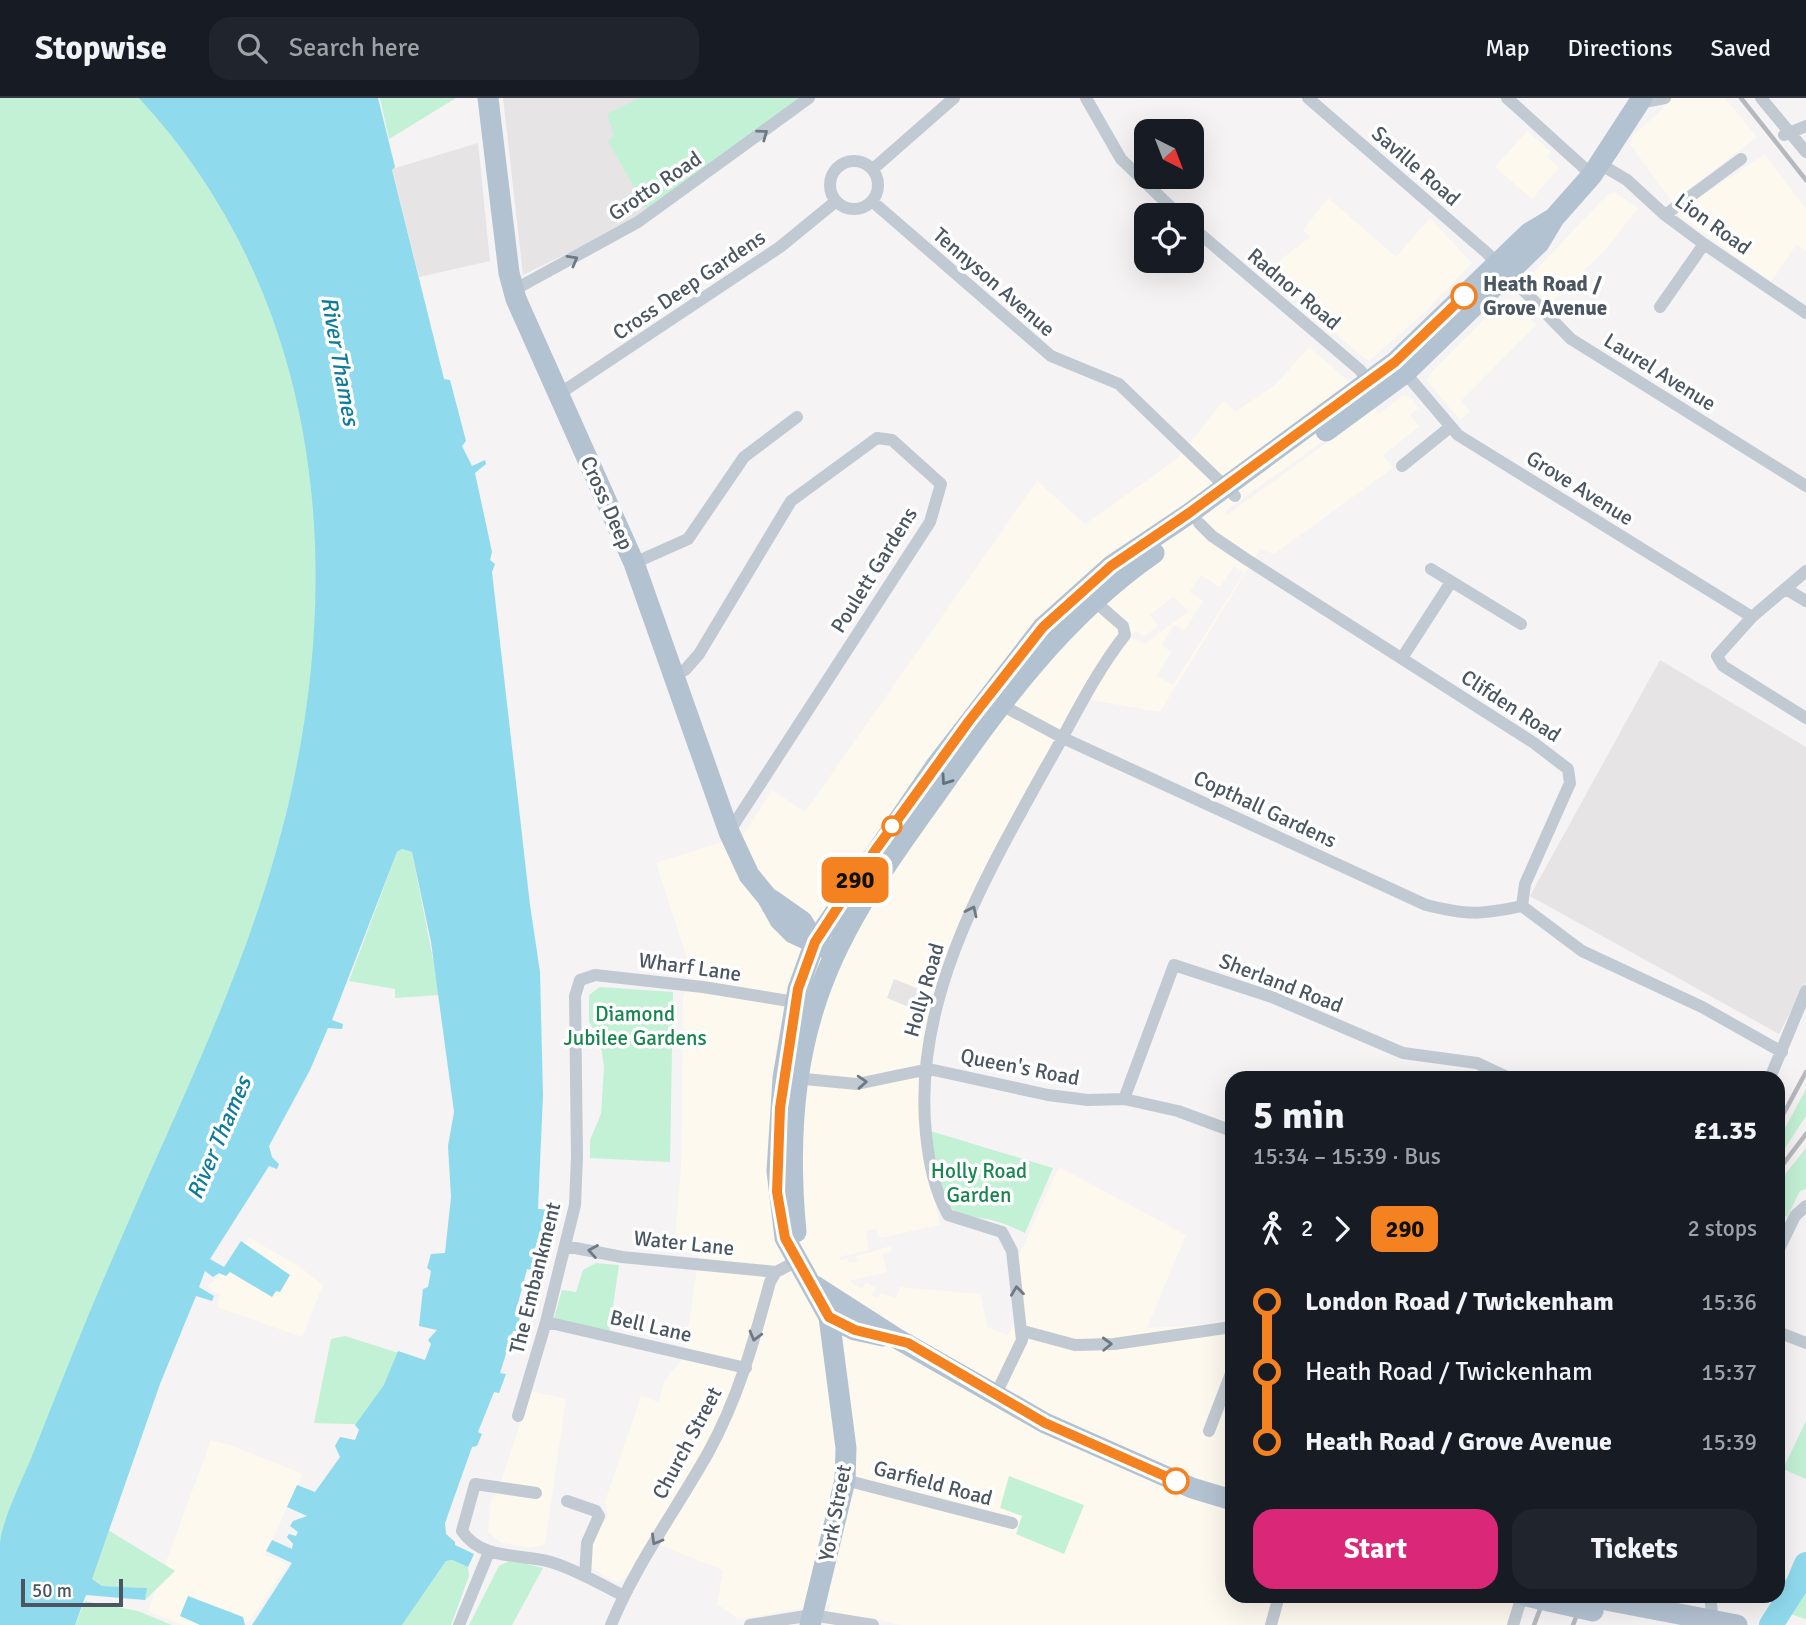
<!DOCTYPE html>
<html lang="en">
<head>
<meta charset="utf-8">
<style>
	:root { --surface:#171b24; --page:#20242c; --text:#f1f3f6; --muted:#9ea1a6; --line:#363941; --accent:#db2777 }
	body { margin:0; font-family:Signika,sans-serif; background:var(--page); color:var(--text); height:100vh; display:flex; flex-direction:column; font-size:26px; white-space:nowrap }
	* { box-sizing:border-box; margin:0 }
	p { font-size:23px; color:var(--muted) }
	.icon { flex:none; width:38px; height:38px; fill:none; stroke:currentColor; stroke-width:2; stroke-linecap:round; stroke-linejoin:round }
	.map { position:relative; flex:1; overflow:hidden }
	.panel { position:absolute; left:1225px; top:973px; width:560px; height:532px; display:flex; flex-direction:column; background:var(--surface); border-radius:21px; box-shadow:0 7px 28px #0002 }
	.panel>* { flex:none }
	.badge { padding:0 14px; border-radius:10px; font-size:24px; line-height:46px }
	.needle { width:46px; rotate:138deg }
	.fabs { position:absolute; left:1134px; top:21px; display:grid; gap:14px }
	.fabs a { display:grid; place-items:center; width:70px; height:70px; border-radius:14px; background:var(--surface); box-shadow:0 7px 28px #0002; font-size:35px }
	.scale { position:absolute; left:21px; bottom:18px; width:102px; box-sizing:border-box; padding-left:7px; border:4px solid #4a5661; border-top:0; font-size:19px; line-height:24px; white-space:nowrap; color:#4a5661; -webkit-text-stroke:5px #fff; paint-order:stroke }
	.map>.badge { position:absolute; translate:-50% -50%; box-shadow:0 0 0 4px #fff }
	.legs { display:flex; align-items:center; gap:10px; height:77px; padding:0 28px; font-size:23px }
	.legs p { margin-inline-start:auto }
	.headline { display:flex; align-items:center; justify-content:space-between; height:119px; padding:0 28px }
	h1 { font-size:38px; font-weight:700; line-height:52px }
	.primary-button { display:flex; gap:14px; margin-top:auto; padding:14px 28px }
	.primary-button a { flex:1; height:80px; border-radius:21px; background:var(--accent); color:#fff; font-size:28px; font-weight:700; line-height:80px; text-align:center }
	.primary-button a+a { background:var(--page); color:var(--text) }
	ul { padding:0 28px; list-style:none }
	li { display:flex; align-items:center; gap:24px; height:70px; font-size:26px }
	li i { display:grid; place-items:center; width:10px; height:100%; margin:0 9px; background:currentColor }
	li i::after { content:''; width:18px; height:18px; margin:-9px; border:5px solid; border-radius:50%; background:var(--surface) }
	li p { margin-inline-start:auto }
	li:first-child i { background:linear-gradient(#0000 50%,currentColor 0) }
	li:last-child i { background:linear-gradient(currentColor 50%,#0000 0) }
	header { display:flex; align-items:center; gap:42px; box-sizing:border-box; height:98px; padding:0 35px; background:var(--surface); border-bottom:2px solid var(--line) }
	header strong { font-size:33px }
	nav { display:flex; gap:38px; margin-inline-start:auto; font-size:24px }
	.search { width:490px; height:63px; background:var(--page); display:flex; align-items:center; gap:18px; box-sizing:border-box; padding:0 24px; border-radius:21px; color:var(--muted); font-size:26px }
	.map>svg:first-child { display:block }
</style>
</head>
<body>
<header>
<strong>Stopwise</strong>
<div class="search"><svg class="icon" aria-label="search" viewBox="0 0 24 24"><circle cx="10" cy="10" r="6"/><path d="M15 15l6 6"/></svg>Search here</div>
<nav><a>Map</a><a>Directions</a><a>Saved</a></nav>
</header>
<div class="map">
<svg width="1806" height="1527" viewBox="0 0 1806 1527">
	<rect width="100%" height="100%" fill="#f5f3f3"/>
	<path fill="#fdf9ef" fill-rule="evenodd" d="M1666,0H1725L1757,39L1672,104L1630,46L1633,37L1663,11Z
		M1527,33L1551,54L1547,59L1559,70L1532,101L1495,69Z
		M1765,56L1806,111V153L1796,147L1771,184L1676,115Z
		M1614,94L1638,110L1607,150L1549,206L1527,184V181L1608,96Z
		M1328,100L1396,159L1430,120L1472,165L1424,215L1370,262L1365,261L1265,174L1310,139L1303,132Z
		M1511,201L1536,227L1461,303L1470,313L1460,322L1427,283L1428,278L1503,202Z
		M1309,249L1347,282L1379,316L1403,297L1409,298L1419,310L1410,317L1419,329L1383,357L1393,370L1274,456L1260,451L1160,614L1085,601L963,837L938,905L921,1037L940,1127L879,1140L876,1131L866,1133L869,1152L839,1159L840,1162L847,1160L849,1165L858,1163L856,1158L891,1148L892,1154L883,1156L887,1174L849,1183L862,1191L866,1184L876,1190L872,1197L878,1200L881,1195L896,1200L900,1189L981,1196L987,1229L1007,1237L1018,1220V1160L1059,1069L1186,1137L1147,1230L1232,1225V1260L1213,1310L1232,1318V1498H1519L1510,1527H901L867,1519L865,1527H825L831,1506L739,1521L717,1506L723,1472L652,1444L625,1481L617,1484L607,1480L589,1467L588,1450L608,1418L605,1403L641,1298L659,1304L664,1283L684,1259L699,1156L674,1152L681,1067L683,898L692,876L656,765L743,737L772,692L805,714L1037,383L1085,426L1177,361L1224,302L1235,314L1275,287ZM1340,331L1341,334L1227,417L1225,413ZM1234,468L1244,475L1173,587L1157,578L1171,554L1162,547L1174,527L1184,533L1203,503L1190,494L1201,477L1220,489ZM1173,499L1189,513L1144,546L1131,539L1136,533L1144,538L1158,528L1150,517Z
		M249,1140L300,1169L323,1187L302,1239L217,1209L220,1197L207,1188L228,1171Z
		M531,1293L566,1301L545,1447L528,1450L500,1444L488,1434L491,1401L497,1395Z
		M211,1342L230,1347L303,1376L265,1457L288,1466L252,1521L242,1527H183L148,1513Z"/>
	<path fill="#e6e4e5" d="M503,0H802L653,108L609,135L523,177Z
		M478,45L490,163L419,179L392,71Z
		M1660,562L1806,649V884L1779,936L1530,798Z
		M894,881L926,894L918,913L887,900Z"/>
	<path fill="#c3f1d5" d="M0,0H150L267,180L305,305L327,430L320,572L251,863L0,1481Z
		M380,0H456L389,41Z
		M640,0H802L647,112L608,43L614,37L607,16Z
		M402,751L412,754L440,897L395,900V891L349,883L397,754Z
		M600,889L673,894L670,1064L590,1060V1042L601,1016L604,969L600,942L589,924V897Z
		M1806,991V1018L1778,1061V1043Z
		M927,1032L1053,1070L1025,1135C1016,1131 1007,1126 998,1124C978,1117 961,1122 946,1105Z
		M1806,1050V1091L1800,1093L1787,1119L1778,1114V1085Z
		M596,1165L619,1167L609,1235L554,1220L562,1192L576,1194L583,1172Z
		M345,1238L424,1263L380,1327L314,1325L331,1241Z
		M1806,1323V1381L1783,1371Z
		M1009,1378L1084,1407L1064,1456L1016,1436L1022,1418L1000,1410Z
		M108,1432L175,1473L145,1502L146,1490L102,1488L91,1481Z
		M1806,1455V1521L1790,1516Z
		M452,1462L468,1469L469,1478L451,1527H402L446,1463Z
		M511,1462L543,1470L512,1527H469L499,1468Z
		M85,1503L138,1513L172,1527H75Z"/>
	<path fill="#90daee" d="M139,0H378L395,69L392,72L444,281L450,282L466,343L462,348L472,368L485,362L486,366L475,375L492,454L490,462L495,466L492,474L530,807L540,874L543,997L538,1111L551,1112L543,1174L527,1171L515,1217L520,1219L517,1233H513L500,1275L506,1276L499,1295L494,1294L478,1334L482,1336L477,1348L472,1349L445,1425L446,1436L455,1444V1447L474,1456L468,1469L452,1462L446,1463L402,1527H252L292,1465L266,1453L272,1442L292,1451L293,1446L287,1439L289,1436L296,1438L298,1434L290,1428L293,1423L307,1418L287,1409L297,1387L315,1394L340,1359L335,1348L340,1339L355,1342L359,1332L355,1327L384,1287L398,1253L425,1262L431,1246L428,1242L437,1232L419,1228L423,1191L428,1189L431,1173L427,1170L431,1156L445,1155L451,1099L448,1048L454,1014L431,844L412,754L402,751L397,754L332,922L343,926L342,931L328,930L310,972L269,1048L272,1059L279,1066L277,1071L269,1068L210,1161L224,1169L241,1143L290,1177L280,1194L276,1193L272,1199L230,1174L226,1178L219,1175L213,1179L205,1173L199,1189L214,1198L212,1203L196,1198L160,1286L92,1481L102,1488L147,1490L145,1502L86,1497L75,1527H0C0,1500 0,1472 0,1445C3,1418 24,1379 34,1353C62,1282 90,1211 121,1141C168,1031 221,923 259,809C351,535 344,222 139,0Z
		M188,1498L243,1519L245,1527H200L180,1518Z"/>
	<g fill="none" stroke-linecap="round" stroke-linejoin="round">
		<path stroke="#90daee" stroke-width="24" d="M1771,1527L1798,1485L1806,1466"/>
		<path stroke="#c1cad2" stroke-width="12" d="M1086,0L1121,61L1179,117
			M1308,0L1487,155L1571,241L1806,388
			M1507,0L1592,77
			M1761,0L1806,54
			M1639,5L1665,0
			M1784,37L1806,28
			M830 87a24 24 0 1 1 48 0a24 24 0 1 1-48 0Z
			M1600,66L1627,82L1665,117L1704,146L1806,215
			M873,71L954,0
			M873,104L1051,258L1119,286L1235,398
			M1665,117L1741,61
			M1192,129L1360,272L1371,287
			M512,193L638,124L809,0
			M1660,209L1704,146
			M1401,270L1458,337L1752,519
			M559,296L780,149L835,104
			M1402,368L1449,330
			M1199,425L1212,438L1246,461L1534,645L1568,671L1570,685L1525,786L1522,808L1582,853L1702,909L1782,954
			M634,465L688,441L744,359L797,319
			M1431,471L1521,526
			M1806,473L1752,519L1717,558L1723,568L1806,620
			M1786,491L1806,503
			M1402,560L1451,484
			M673,578L685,572L699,556L791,403L877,340L892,342L941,386L930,424L729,734
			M996,604L1063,640L1426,807C1466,817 1481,817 1522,808
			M794,980L857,986L929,971L1048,997L1088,1002L1124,1001L1178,1013L1232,1033
			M1770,980L1806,893
			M1124,1001L1174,867L1272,899L1403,955L1477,965L1509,980
			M565,1148L622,1159L776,1174L797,1163
			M1778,1153L1795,1118L1806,1108
			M546,1224L746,1270
			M1023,1233L1075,1247L1114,1246L1232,1229
			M1778,1234L1806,1245
			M995,1298L1022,1242L1012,1153L1002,1134L948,1117C934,1091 929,1065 926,1036C912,903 984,781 1046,669C1072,624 1093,578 1125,537L1123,528L1092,501
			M518,1318L546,1224L575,1107L577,1058L575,898L580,882L595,877L703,889L795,904
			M1209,1333L1232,1273
			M845,1382L1012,1425
			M536,1395L475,1386L462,1433C482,1463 520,1455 551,1464C577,1472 600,1486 624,1498
			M567,1403L596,1413L599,1418L587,1445L585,1478
			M1710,1498L1713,1523
			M459,1527L489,1454
			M611,1527C636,1466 676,1412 708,1355C738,1301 754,1243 770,1184L776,1174
			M750,1527L812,1517L873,1527
			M1271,1527L1279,1498
			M1513,1527L1522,1498"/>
		<path stroke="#b3c2d1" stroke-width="21" d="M488,0L509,175L516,201L634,465L729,734L749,777L767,799L780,822L793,835L825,850
			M1326,333L1405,275L1539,145L1554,120L1592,77L1642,0
			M772,802L802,823L815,844
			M796,1134C789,1061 791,984 813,913C837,833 884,769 932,702C997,610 1060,520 1154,455
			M815,1188L896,1240L1045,1325L1192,1390L1232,1402
			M829,1219L855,1232L883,1238
			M1585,1498L1737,1527
			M810,1527L845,1382L846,1350L829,1219L785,1140L777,1073L783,980L798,891L815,844L935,669L1043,529L1111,468L1190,415L1395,264L1529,135L1554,120"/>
		<path stroke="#b5b8bd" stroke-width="4.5" d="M1741,0L1806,82
			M1778,1026L1806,974
			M1778,1073L1806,1036
			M1534,1527L1545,1498
			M1573,1527L1584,1498"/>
		<path stroke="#b3c2d1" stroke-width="21" d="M1526,1498L1593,1513"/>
	</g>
	<defs><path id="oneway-chevron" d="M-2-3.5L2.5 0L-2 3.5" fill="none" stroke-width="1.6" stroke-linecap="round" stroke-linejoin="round" transform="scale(1.75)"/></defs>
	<g stroke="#6e7983">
		<use href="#oneway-chevron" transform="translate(763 36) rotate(-36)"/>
		<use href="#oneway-chevron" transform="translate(573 162) rotate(-29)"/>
		<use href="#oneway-chevron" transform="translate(972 813) rotate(-65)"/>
		<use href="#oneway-chevron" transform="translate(862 984) rotate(-4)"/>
		<use href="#oneway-chevron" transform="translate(593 1153) rotate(-170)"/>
		<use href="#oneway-chevron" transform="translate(1017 1193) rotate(-97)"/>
		<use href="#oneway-chevron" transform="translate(755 1238) rotate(105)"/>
		<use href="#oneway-chevron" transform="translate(1107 1246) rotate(-2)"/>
		<use href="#oneway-chevron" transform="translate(656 1442) rotate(120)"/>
	</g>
	<use stroke="#64717d" href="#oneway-chevron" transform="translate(946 682) rotate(125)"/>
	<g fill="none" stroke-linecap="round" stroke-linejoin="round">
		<defs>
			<path id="line-1" d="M1176,1383L1045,1325L908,1245L855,1232L829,1219L785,1140L777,1094L780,1010L798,891L815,844L874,754L969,623L1043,529L1111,468L1189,415L1395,264L1464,198"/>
		</defs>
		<use href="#line-1" stroke="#fff" stroke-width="16"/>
		<use href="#line-1" stroke="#f58220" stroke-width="10"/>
	</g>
	<g fill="#fff" stroke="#f58220" stroke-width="3.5">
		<circle cx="1464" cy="198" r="12"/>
		<circle cx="892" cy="728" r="9"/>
		<circle cx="1176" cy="1383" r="12"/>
	</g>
	<g text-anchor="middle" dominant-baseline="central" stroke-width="7" stroke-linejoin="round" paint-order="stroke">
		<g font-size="21" fill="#4a5661" stroke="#fff">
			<text transform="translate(1416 68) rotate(41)">Saville Road</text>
			<text transform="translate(655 88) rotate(-34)">Grotto Road</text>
			<text transform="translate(1713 126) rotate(36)">Lion Road</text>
			<text transform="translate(994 184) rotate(41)">Tennyson Avenue</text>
			<text transform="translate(689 187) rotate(-34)">Cross Deep Gardens</text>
			<text transform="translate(1294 191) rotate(40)">Radnor Road</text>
			<text transform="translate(1660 274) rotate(32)">Laurel Avenue</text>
			<text transform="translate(1580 390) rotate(32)">Grove Avenue</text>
			<text transform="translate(607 405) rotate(66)">Cross Deep</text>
			<text transform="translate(874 472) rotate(-58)">Poulett Gardens</text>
			<text transform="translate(1511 608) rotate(33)">Clifden Road</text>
			<text transform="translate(1265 711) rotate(25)">Copthall Gardens</text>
			<text transform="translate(690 869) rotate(8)">Wharf Lane</text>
			<text transform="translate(1281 885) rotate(21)">Sherland Road</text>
			<text transform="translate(924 892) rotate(-74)">Holly Road</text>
			<text transform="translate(1020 969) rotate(11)">Queen's Road</text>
			<text transform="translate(684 1145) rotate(6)">Water Lane</text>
			<text transform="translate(535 1180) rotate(-76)">The Embankment</text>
			<text transform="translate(651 1228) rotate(13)">Bell Lane</text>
			<text transform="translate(687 1345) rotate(-62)">Church Street</text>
			<text transform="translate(933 1385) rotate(15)">Garfield Road</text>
			<text transform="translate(835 1415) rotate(-79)">York Street</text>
		</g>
		<g font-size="21" font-weight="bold" fill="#4a5661" stroke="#fff" text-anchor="start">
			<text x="1483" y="186">Heath Road /<tspan x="1483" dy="24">Grove Avenue</tspan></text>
		</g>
		<g font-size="21" fill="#17864f" stroke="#fff">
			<text x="635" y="916">Diamond<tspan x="635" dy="24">Jubilee Gardens</tspan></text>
			<text x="979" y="1073">Holly Road<tspan x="979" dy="24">Garden</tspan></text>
		</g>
		<g font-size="23" font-style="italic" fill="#0c7c9b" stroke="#fff">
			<text transform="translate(340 263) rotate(80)">River Thames</text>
			<text transform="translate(219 1040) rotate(-67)">River Thames</text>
		</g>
	</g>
</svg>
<div class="fabs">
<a><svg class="needle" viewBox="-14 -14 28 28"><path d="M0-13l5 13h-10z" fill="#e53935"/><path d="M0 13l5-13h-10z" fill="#9ea1a6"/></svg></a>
<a><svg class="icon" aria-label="locate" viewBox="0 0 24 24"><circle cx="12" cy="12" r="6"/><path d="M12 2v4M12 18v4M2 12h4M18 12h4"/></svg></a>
</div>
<div class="scale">50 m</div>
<b class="badge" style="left:855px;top:782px;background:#f58220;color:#111">290</b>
<section class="panel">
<div class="headline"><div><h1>5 min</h1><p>15:34 – 15:39 · Bus</p></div><b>£1.35</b></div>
<div class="legs"><svg class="icon" aria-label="walk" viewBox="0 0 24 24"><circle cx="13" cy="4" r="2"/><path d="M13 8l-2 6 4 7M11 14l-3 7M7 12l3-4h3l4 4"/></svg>2<svg class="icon" aria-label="forward" viewBox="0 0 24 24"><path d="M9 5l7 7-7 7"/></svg><b class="badge" style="background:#f58220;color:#111">290</b><p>2 stops</p></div>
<ul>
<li><i style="color:#f58220"></i><b>London Road / Twickenham</b><p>15:36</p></li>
<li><i style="color:#f58220"></i><span>Heath Road / Twickenham</span><p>15:37</p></li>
<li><i style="color:#f58220"></i><b>Heath Road / Grove Avenue</b><p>15:39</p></li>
</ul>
<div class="primary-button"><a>Start</a><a>Tickets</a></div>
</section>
</div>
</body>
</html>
